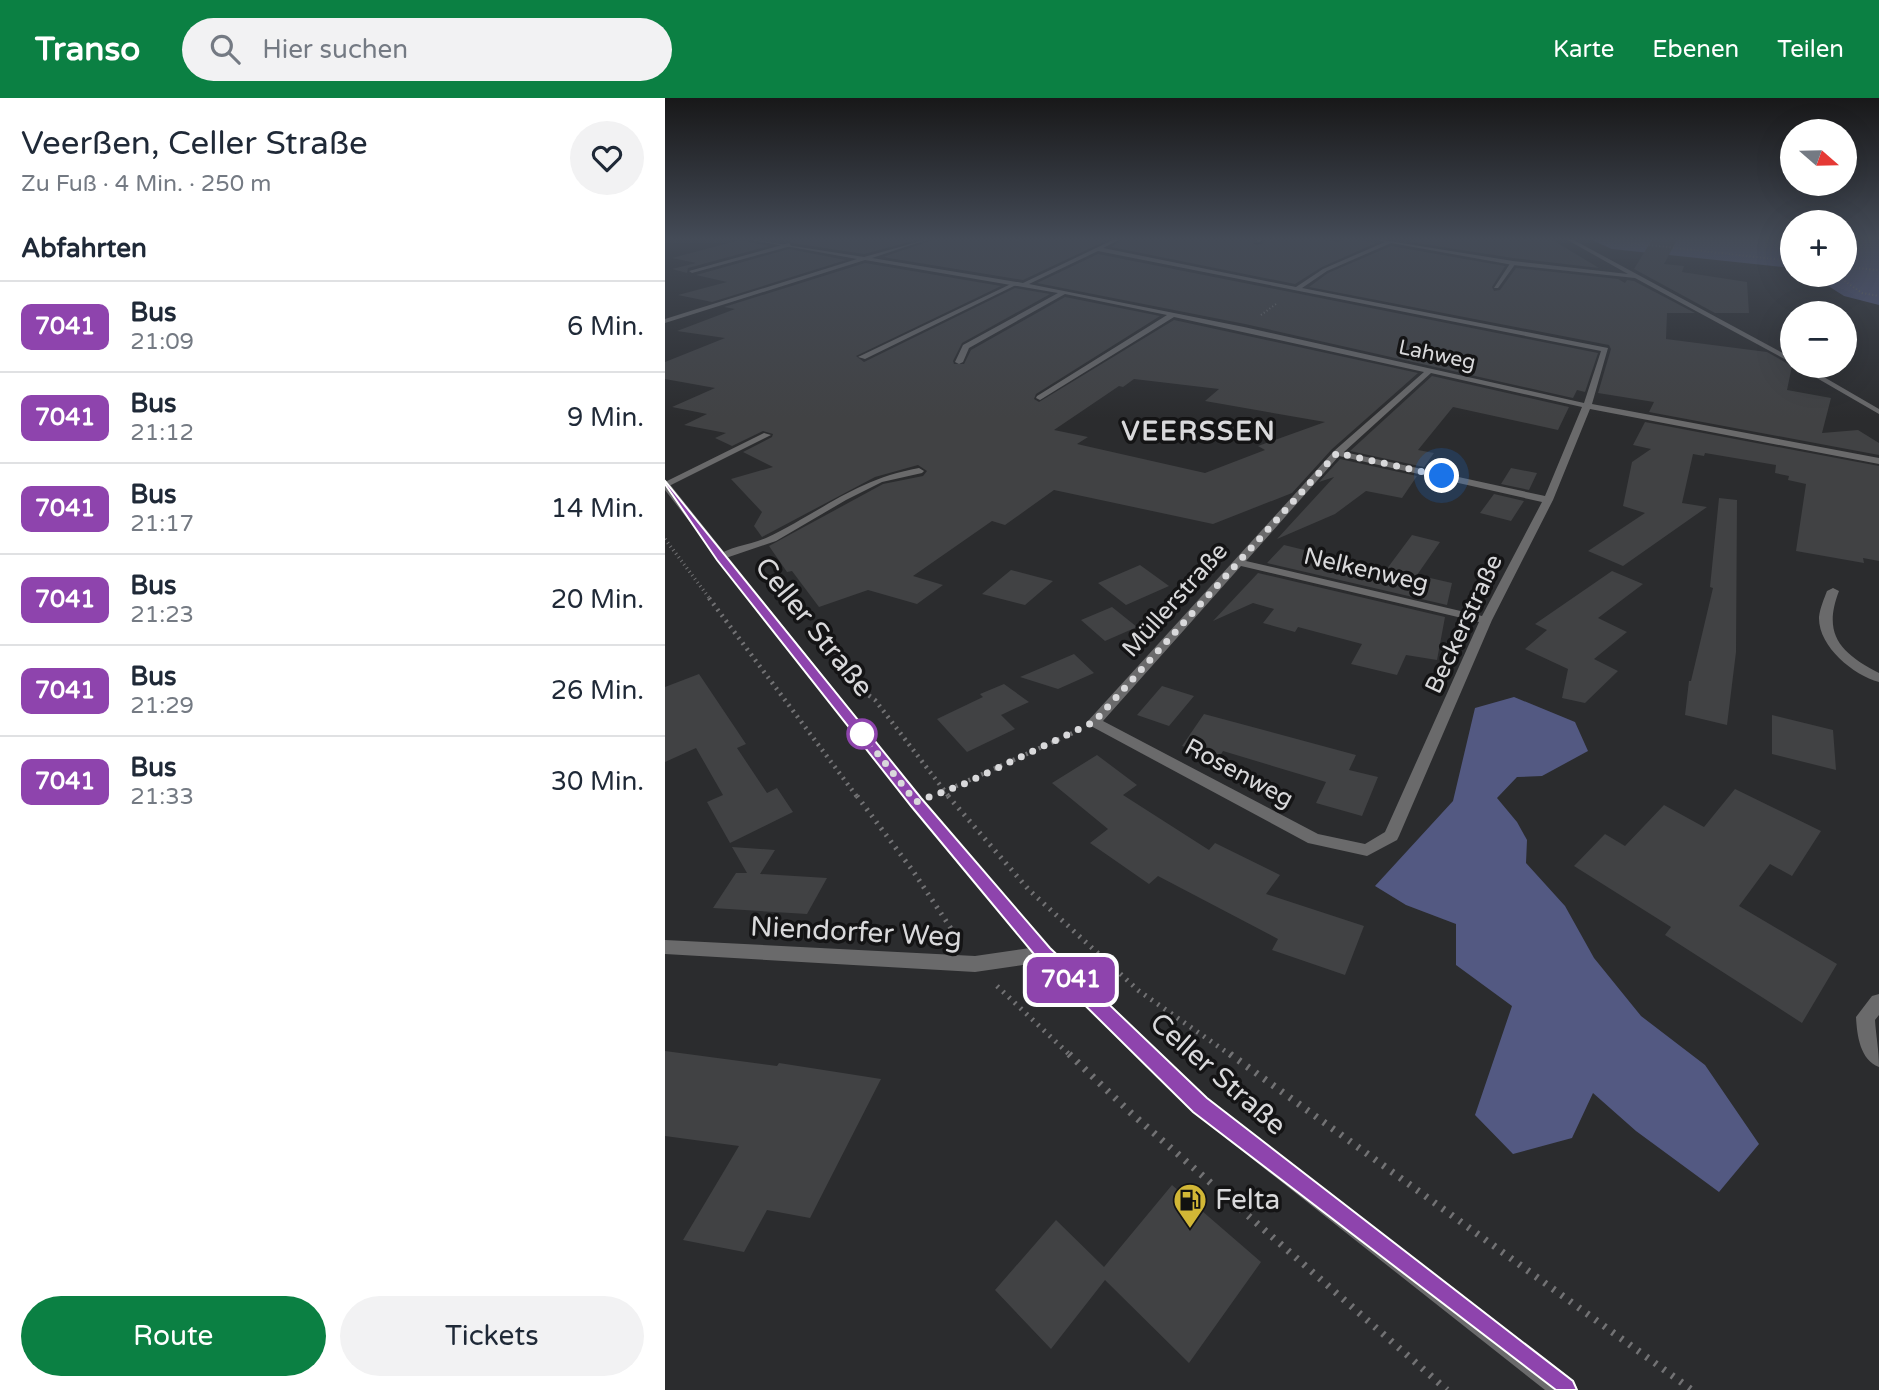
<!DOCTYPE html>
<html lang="de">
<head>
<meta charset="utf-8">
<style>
	:root { --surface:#fff; --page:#f2f2f3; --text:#1f2937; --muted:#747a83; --line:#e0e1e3; --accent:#0b8043 }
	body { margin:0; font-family:"Varela Round",sans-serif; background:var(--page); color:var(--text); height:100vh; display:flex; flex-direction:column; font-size:26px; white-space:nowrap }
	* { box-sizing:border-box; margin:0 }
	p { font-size:23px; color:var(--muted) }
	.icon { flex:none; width:38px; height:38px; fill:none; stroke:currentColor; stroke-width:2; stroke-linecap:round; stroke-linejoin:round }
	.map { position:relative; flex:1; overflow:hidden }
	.details { display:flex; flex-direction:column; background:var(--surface); width:665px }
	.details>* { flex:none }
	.badge { padding:0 14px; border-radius:10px; font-size:24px; line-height:46px }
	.needle { width:46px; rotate:110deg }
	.controls { position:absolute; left:1115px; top:21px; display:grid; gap:14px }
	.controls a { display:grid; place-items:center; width:77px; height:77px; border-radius:50%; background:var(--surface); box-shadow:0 7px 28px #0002; font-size:35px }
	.you { position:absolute; width:35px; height:35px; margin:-18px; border:5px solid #fff; border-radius:50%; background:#1a73e8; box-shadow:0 0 0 10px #1a73e833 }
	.map>.badge { position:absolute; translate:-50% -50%; box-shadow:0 0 0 4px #fff }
	h2 { padding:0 21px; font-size:26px; line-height:63px }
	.round { display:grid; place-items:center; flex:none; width:74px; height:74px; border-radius:37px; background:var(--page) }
	.summary { display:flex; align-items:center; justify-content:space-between; height:119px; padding:0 21px }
	h1 { font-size:33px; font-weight:600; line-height:52px }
	.primary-button { display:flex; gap:14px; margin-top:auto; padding:14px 21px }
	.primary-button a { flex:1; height:80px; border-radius:42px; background:var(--accent); color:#fff; font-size:28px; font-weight:600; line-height:80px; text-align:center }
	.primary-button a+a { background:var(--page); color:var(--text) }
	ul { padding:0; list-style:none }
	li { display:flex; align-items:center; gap:21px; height:91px; padding:0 21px; border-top:2px solid var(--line) }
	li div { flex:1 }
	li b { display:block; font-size:26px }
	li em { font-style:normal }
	li .badge { min-width:77px; font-weight:700; text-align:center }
	header { display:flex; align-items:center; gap:42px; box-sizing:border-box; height:98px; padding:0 35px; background:var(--accent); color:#fff }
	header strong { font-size:33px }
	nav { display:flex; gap:38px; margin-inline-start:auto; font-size:24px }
	.search { width:490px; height:63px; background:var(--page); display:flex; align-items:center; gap:18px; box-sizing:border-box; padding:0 24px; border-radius:38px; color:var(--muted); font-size:26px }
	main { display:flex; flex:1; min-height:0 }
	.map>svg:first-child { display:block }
</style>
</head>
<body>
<header>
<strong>Transo</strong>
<div class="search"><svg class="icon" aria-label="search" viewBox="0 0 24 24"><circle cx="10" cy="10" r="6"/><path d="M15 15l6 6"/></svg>Hier suchen</div>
<nav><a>Karte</a><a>Ebenen</a><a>Teilen</a></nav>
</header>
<main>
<section class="details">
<div class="summary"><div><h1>Veerßen, Celler Straße</h1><p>Zu Fuß · 4 Min. · 250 m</p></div><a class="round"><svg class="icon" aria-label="heart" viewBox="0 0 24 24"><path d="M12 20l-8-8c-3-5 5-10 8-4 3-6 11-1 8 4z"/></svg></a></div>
<h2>Abfahrten</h2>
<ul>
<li><span class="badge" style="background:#8e44ad;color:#fff">7041</span><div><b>Bus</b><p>21:09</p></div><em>6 Min.</em></li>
<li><span class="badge" style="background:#8e44ad;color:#fff">7041</span><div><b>Bus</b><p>21:12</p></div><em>9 Min.</em></li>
<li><span class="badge" style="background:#8e44ad;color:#fff">7041</span><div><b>Bus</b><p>21:17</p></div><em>14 Min.</em></li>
<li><span class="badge" style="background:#8e44ad;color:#fff">7041</span><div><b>Bus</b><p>21:23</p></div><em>20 Min.</em></li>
<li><span class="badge" style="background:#8e44ad;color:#fff">7041</span><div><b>Bus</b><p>21:29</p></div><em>26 Min.</em></li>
<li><span class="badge" style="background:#8e44ad;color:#fff">7041</span><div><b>Bus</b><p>21:33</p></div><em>30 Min.</em></li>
</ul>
<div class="primary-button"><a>Route</a><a>Tickets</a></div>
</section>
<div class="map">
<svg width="1214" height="1292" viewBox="0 0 1214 1292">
	<rect width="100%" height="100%" fill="#2b2c2e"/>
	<path fill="#535982" d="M922,140H1127V170L947,151Z
		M1180,140H1214V207L1179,198L1146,177H1180Z
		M849,599L910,624L923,653L877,678L852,679L832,700L852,724L862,742L861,765L900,808L929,860L976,918L1040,967L1094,1046L1054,1094L971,1033L928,995L907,1040L848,1056L810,1017L847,908L791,867V826L741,807L710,788L788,703L810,610Z"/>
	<path fill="#414244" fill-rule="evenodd" d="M90,140H259L199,156L127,145L125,143Z
		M269,140H447L358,182L218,159L268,142Z
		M460,140H590L588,145L591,147L597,146L601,140H651L673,144L683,140L711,145L657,169L630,186L446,149Z
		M751,140H884L934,170L848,160L745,144Z
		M988,140H1013L999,166L1019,168L1017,174L1082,184L1084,215H1050L969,171Z
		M75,142L104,148L23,170L22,175L7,171L31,165L7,160Z
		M726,148L840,168L827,189L829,193L835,192L851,170L953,181L960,185L962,182L969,183L1030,215H1002L1001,241L1102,254L1127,268L1122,292L1166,300L1157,335L1193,332L1214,345V357L984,314L989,304L933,295L946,251L944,247L644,189L663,175Z
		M124,151L181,162L47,204L13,197L62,184L31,177Z
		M433,156L933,255L920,294L912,292L908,300L580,226L372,185Z
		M200,165L336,188L191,258L199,264L350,190L385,196L297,245L288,263L289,266H299L306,252L400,199L495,218L371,296L369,301L374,304L509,222L753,275L667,351L627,395L548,426L389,392L340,427L327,423L248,478L278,487L252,506L203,492L154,509L127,473L122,474L104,448L218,386L258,378L262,373L253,367L210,379L97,439L89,428L97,414L66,381L108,369L78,354L107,339L108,336L98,333L67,348L50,340L61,335L19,327L42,316L7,309L50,290L0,281V264L60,240L12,233L70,211L59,209ZM469,281L554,291L540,303L660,324L593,348L600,352L540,375L412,346L423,339L389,332L454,288L458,289Z
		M767,278L904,309L893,332L788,309L753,352L769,355L759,369L685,353Z
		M980,324L1214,368V463L1198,460L1199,465L1131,453L1141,386L1123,382L1124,378L1110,375L1111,367L1040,355L1039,358L1028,356L1017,405L1042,409L958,468L923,453L980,415L958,408L967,364L986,351L968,347Z
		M675,361L752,378L737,400L701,393L670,416L612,441L669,379L654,384Z
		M846,370L872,375L864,392L836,386Z
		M829,396L859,403L846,423L815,415Z
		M1054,400L1072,402L1071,554L1062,627L1020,617L1024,583H1026L1048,490L1045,489Z
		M747,437L775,444L752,477L787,485L782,507L602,465L619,447L721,472Z
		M475,467L504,488L461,507L433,485Z
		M346,472L388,483L360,507L317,496Z
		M947,473L978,486L933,520L962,534L929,561L953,573L920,605L897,600L903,571L860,551L882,532L870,526Z
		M593,475L780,519L772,562L741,557L732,577L686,566L697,546L633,529L630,534L598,525L609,511L588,505L548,523Z
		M447,509L472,529L440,543L416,522Z
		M409,556L429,575L393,591L355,579Z
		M34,576L81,646L72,650L102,695L112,690L128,714L65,745L42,704L58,697L31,650L0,664V589Z
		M339,586L364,604L336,617L350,631L302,654L272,621L318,599L315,596Z
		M497,588L529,598L504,628L472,617Z
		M539,616L691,657L684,672L713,679L697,718L651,705L661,684L558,653L555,658L517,648Z
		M1107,617L1168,632L1171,672L1107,656Z
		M432,657L472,687L458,697L544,752L550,745L615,777L601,796L699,828L680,877L607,852L613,841L493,778L484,786L425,745L443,731L387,685Z
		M1070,691L1156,733L1127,778L1105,766L1074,808L1172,866L1137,925L1000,837L1006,829L909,768L940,736L960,748L999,707L1039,729Z
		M67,749L110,752L95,776L162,780L142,816L48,810L71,775H82Z
		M0,953L112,968L114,965L216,981L145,1120L102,1112L79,1154L18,1142L74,1048L0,1038Z
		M507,1087L596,1164L524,1265L440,1182L386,1251L330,1192L391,1122L439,1169Z"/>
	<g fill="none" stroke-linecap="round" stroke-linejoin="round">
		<path stroke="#727274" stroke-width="2" stroke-dasharray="1 2.5" stroke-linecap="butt" d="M1111,140L1123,163
			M949,143L1127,163
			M1180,169L1214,172
			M1171,177L1197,195L1214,198
			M596,217L611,206"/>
		<path stroke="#727274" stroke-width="3.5" stroke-dasharray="1 3.5" stroke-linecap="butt" d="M0,441L45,501"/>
		<path stroke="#727274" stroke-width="4.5" stroke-dasharray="2 5" stroke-linecap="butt" d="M44,500L193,700
			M187,585L210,602L285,700
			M278,694L410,634"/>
		<path stroke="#727274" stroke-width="5" stroke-dasharray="2 6" stroke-linecap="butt" d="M192,698L248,773L293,841
			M283,698L364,792L474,893L567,958
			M332,888L406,958"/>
		<path stroke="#727274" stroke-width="7" stroke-dasharray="2.5 8" stroke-linecap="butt" d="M404,956L466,1015L782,1292
			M565,956L1027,1292"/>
		<path fill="#6a6a6b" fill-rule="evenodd" d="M124,145L126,148L27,175L24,173Z
			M846,164L851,165L833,190H829Z
			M350,184L355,185L200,261L193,259Z
			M99,335L106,337L0,390V384Z"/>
		<path fill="#6a6a6b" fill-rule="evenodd" d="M76,140L199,159L267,140L207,160L358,185L452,140H458L438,150L631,189L658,171L720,144L705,140L848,163L963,176L899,140H905L1127,260V265L970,180L848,167L726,145L662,173L637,190L943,250L927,306L1214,360V366L925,311L888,402L827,522L734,738L732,742L702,758L643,745L424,627L422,624L669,353L759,274L509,219L375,302L371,300L372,298L502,217L400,196L304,250L298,264L294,266L290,264L298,247L393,195L200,162L0,225V221L192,161ZM433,153L936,253L919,305L579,229L364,186ZM766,275L917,309L880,398L679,354ZM674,358L877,404L817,518L581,463ZM576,468L814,524L720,734L700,746L653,736L438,623Z
			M593,140H599L595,144H591Z
			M1131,268H1140L1214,311V316Z
			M254,370L259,373L257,375L217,384L181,402L111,443L55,462L50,459C63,449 85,447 101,440C156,414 191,381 254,370Z
			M1168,490L1174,493C1157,537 1176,555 1214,575V584C1188,577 1153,548 1154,519C1155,510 1159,501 1162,493Z
			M0,842L310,858L379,848L385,851L388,856L385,861L379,864L310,874L0,856Z
			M1214,896V917L1210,922C1211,938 1214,952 1214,969C1195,962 1192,937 1191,919L1207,898Z"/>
		<path fill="#6a6a6b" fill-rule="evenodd" d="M0,383L3,384L256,700L385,851L542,1000L909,1283L913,1292H880L528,1014L373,861L246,708L0,392Z"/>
	</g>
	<linearGradient id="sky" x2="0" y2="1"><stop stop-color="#181819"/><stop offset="0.44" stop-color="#444b57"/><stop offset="1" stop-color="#444b57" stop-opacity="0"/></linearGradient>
	<rect width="1214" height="320" fill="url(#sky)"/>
	<path fill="#8e44ad" stroke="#fff" stroke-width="2" d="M0,383L256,700L385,850L542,1000L908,1283L912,1292H891L528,1014L373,861L246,708L52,462L0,386Z"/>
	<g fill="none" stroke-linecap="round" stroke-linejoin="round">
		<path stroke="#d9d9db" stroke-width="7" stroke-dasharray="0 12.6" d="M197,636L251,704L299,686L429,624L672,355L777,378"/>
	</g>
	<defs>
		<symbol id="fuel-pin" viewBox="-11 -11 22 30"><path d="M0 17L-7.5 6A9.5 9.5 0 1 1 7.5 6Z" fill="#d2b736" stroke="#141415"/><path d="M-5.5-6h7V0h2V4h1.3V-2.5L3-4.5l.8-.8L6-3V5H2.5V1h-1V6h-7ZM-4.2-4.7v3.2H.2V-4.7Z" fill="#111"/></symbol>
	</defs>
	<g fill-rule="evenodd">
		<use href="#fuel-pin" x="506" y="1083" width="38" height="52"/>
	</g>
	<circle fill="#fff" stroke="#8e44ad" stroke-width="3.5" cx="197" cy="636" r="14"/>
	<g text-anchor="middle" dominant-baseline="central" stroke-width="7" stroke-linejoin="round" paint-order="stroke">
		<g font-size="21" fill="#d9d9db" stroke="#141415">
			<text transform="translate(772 257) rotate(12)">Lahweg</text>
		</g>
		<g font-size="24" fill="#d9d9db" stroke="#141415">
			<text transform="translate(701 472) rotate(13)">Nelkenweg</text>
			<text transform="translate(510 502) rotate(-48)">Müllerstraße</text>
			<text transform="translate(799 526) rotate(-65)">Beckerstraße</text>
			<text transform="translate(574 675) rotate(28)">Rosenweg</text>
		</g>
		<g font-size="26" font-weight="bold" letter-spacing="2" fill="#d9d9db" stroke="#141415">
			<text x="534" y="333">VEERSSEN</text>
		</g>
		<g font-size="28" fill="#d9d9db" stroke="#141415">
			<text transform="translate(149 529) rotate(51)">Celler Straße</text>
			<text transform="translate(191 834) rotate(3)">Niendorfer Weg</text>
			<text transform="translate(553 976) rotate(41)">Celler Straße</text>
		</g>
		<g font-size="28" fill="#d9d9db" stroke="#141415" text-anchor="start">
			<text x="550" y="1102">Felta</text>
		</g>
	</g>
</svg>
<div class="controls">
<a><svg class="needle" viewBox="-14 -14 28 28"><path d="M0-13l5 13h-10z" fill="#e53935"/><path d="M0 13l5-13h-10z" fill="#747a83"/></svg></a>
<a>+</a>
<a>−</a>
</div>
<div class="you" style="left:777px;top:378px"></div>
<b class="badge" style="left:406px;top:882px;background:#8e44ad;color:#fff">7041</b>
</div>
</main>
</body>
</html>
